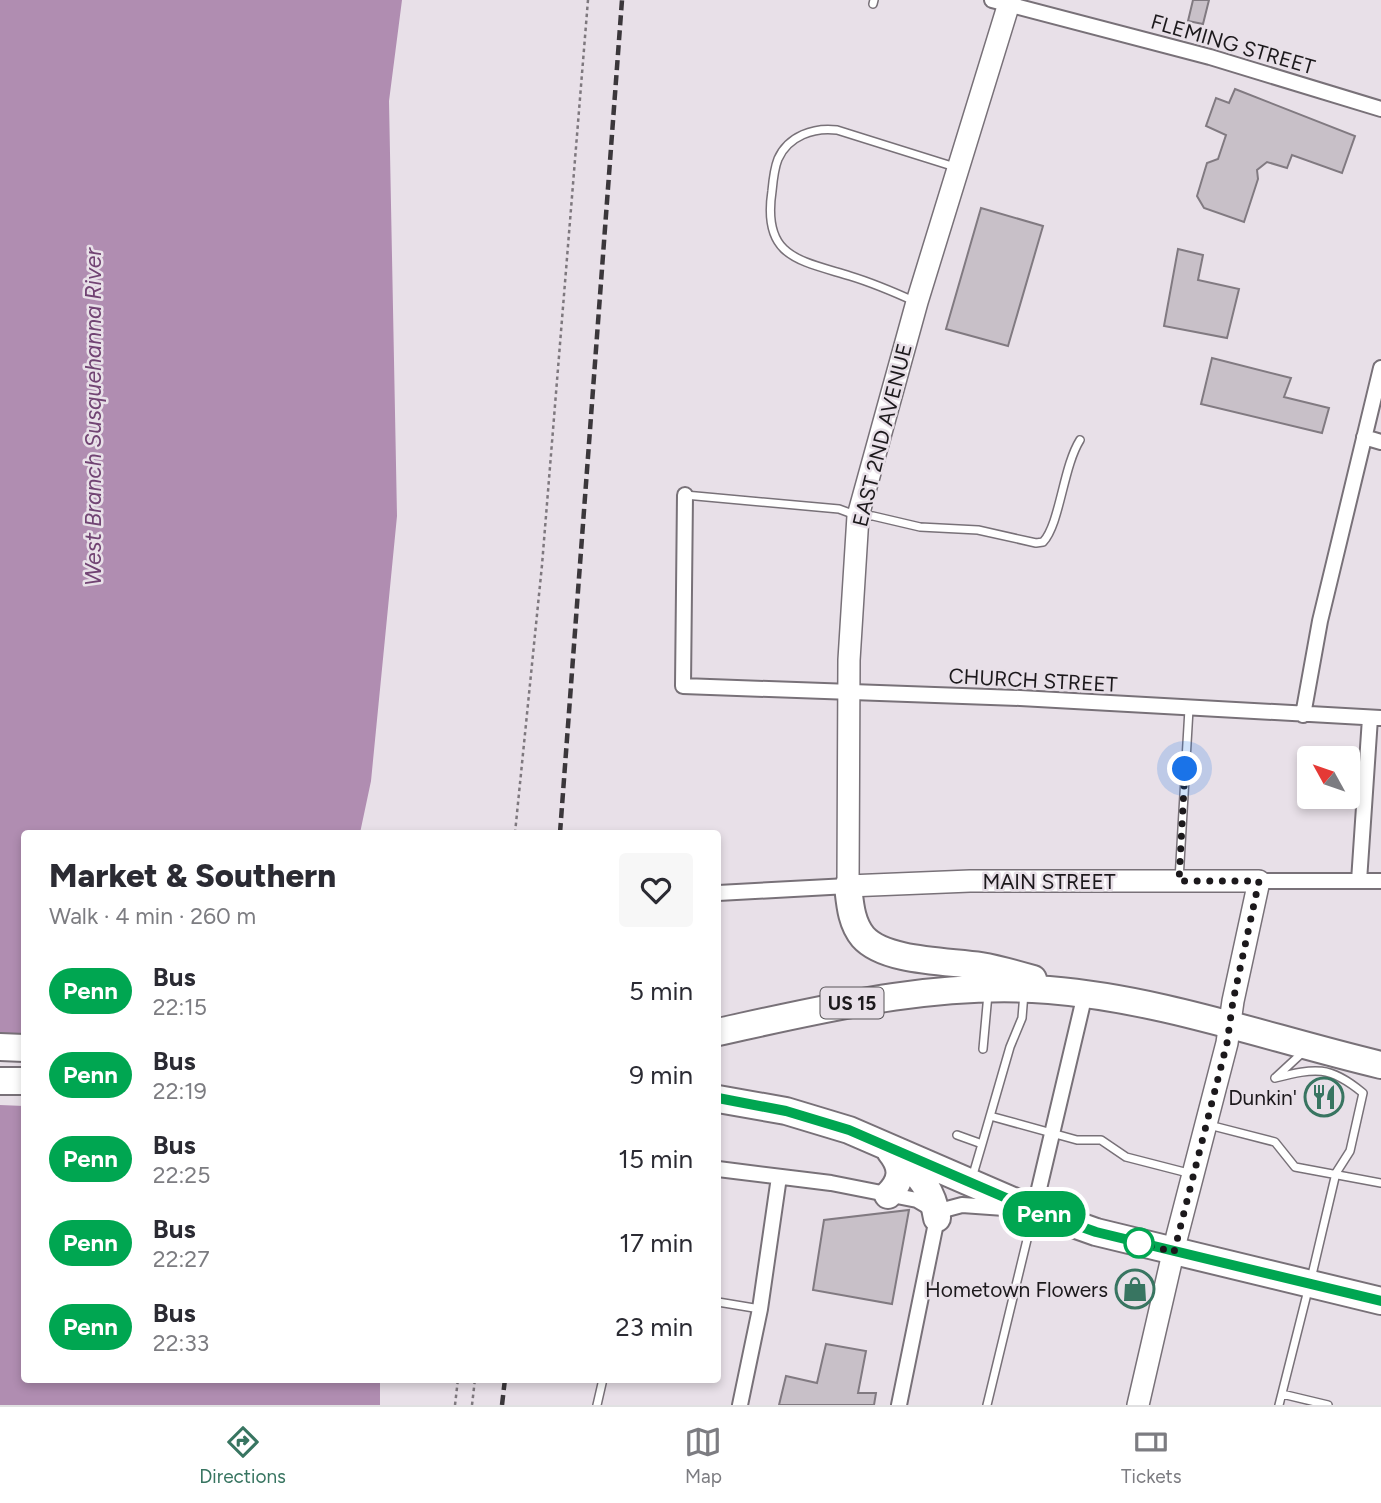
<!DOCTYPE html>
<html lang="en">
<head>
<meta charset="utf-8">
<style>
	:root { --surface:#fff; --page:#f7f7f7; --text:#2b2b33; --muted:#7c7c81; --line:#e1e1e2; --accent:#387561 }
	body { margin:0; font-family:Figtree,sans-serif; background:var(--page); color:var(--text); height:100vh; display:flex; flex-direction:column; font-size:26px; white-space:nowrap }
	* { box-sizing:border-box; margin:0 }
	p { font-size:23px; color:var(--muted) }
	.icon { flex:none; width:38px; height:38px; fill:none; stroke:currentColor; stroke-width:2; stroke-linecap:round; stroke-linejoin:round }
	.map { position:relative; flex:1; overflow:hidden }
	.panel { position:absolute; left:21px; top:830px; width:700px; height:553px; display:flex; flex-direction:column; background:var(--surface); border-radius:7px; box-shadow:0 4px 10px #0003 }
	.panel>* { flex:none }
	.badge { padding:0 14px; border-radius:23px; font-size:24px; line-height:46px }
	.needle { width:46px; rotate:310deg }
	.tools { position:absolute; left:1297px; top:746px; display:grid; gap:14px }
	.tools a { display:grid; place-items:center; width:63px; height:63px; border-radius:7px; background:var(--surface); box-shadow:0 4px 10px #0003; font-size:35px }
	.you { position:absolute; width:35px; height:35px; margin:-18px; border:5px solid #fff; border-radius:50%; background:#1a73e8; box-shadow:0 0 0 10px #1a73e833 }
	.map>.badge { position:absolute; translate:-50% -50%; box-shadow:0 0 0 4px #fff }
	.round { display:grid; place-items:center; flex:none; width:74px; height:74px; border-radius:7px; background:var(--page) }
	.summary { display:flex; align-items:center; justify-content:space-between; height:119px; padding:0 28px }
	h1 { font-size:33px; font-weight:800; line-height:52px }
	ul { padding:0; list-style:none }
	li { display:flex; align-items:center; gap:21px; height:84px; padding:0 28px }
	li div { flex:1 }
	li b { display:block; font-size:26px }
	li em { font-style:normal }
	li .badge { min-width:77px; font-weight:700; text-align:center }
	.tabs { display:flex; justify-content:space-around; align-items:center; height:98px; border-top:2px solid var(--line); background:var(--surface); font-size:19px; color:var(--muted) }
	.tabs a { display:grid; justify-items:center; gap:4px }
	.tabs .active { color:var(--accent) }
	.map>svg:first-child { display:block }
</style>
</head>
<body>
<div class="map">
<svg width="1381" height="1405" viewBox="0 0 1381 1405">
	<rect width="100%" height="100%" fill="#e8e0e8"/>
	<path fill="#b08db1" d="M0,0H402L389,101L397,516L371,781L360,833H24V1379H380V1405H0Z"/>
	<path fill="#e8e0e8" d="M0,1033L24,1034V1106L0,1105Z"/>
	<path fill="#c8c0c8" stroke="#817a81" stroke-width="2" d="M1193,0H1209L1203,24L1188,21Z
		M1235,89L1355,136L1342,173L1292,155L1287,168L1267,162L1257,170L1258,179L1244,222L1204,208L1197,196L1207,163L1218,159L1226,135L1206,126L1216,98L1229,103Z
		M981,208L1043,226L1008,346L946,329Z
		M1178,249L1203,255L1198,280L1239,289L1227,338L1164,326Z
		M1212,358L1291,378L1284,397L1329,408L1322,433L1201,404Z
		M909,1210L892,1304L813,1290L824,1220Z
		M826,1344L866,1351L858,1393H876L874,1405H779L786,1376L817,1383Z"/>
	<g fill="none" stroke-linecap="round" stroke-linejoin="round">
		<defs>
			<path id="lane" d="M873,4L874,0
				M916,302C894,292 873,283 850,276C798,260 762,257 772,191C773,180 774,169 778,159C788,136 814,127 837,130L955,167
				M685,495L839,509L858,516H873L920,527L978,530L1036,543L1043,542C1060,524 1063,467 1080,440
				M1179,880L1189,709
				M983,1049L988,994
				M1275,1078C1316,1068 1329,1065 1363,1093L1350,1151L1336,1173L1311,1279
				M1275,1078L1302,1053
				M990,1116L1077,1140H1101L1126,1157L1192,1174
				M1209,1125L1275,1142L1295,1167L1381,1183
				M957,1135L982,1144L972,1178
				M982,1144L1010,1047L1022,1018L1024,993
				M718,1302L760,1309
				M1282,1394L1328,1405
				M597,1405L603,1379
				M987,1405L1033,1215
				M1279,1405L1308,1290"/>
			<path id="street" d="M992,0L1210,57L1381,109
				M1364,437L1381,442
				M685,495L683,686L1020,698L1381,718
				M1303,715L1320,621L1381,368
				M1259,881H1381
				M1359,881L1370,718
				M718,893L848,886
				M718,1169L831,1183L917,1200L934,1210
				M937,1218L947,1209L962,1205L1034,1210L1085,994
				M740,1405L760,1309L779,1177
				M899,1405L937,1218"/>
			<path id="secondary" d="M1010,0L917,302L858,516L849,660L848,886L970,881H1259L1233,1001L1227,1043L1177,1236L1138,1405"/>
			<path id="highway" d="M848,886C850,903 851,923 863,937C885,962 949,961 981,966C999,969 1016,974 1033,979
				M718,1032C827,1008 936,981 1049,990C1162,999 1271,1039 1381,1065
				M0,1047L24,1048
				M0,1081H24
				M718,1099L786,1111L849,1130L1034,1210L1096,1232L1381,1301
				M899,1156C919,1174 933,1191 937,1218
				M888,1195C903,1180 903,1167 890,1151"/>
		</defs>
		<use href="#lane" stroke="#787178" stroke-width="10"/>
		<use href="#street" stroke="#787178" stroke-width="18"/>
		<use href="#secondary" stroke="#787178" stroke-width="24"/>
		<use href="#highway" stroke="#787178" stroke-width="30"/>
		<path stroke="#7e787e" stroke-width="2.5" stroke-dasharray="3.5 3.5" stroke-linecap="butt" d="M515,833L542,565L588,0
			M455,1405L458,1379
			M472,1405L475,1379"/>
		<use href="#lane" stroke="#fff" stroke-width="7"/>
		<use href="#street" stroke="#fff" stroke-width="14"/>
		<use href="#secondary" stroke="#fff" stroke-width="21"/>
		<use href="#highway" stroke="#fff" stroke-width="26"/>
		<path stroke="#3b373b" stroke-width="4.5" stroke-dasharray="10 5" stroke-linecap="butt" d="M560,833L622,0
			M502,1405L505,1379"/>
	</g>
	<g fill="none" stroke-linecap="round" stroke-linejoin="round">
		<defs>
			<path id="line" d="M718,1098L786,1111L849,1130L1034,1210L1096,1232L1381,1301"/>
		</defs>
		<use href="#line" stroke="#fff" stroke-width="16"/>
		<use href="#line" stroke="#00a651" stroke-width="10"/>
		<path stroke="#1c191c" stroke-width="7" stroke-dasharray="0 12.6" d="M1139,1243L1174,1252L1227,1043L1233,1001L1259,881H1179L1185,769"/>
	</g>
	<defs>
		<symbol id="restaurant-ring" viewBox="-11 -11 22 22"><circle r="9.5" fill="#e8e0e8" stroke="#387561" stroke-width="1.5"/><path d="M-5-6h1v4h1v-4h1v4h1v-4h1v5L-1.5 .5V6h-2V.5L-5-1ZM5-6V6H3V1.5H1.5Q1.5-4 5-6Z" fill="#387561"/></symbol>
		<symbol id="shop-ring" viewBox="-11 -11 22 22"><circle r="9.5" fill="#e8e0e8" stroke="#387561" stroke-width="1.5"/><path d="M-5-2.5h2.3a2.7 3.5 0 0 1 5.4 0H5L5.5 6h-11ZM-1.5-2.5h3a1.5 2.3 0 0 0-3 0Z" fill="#387561"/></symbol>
	</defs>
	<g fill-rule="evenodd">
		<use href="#restaurant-ring" x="1302" y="1075" width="44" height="44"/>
		<use href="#shop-ring" x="1113" y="1267" width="44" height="44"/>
	</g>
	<circle fill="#fff" stroke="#00a651" stroke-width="3.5" cx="1139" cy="1243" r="14"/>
	<g text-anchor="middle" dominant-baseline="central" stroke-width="5" stroke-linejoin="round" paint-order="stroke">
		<rect fill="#e8e0e8" stroke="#595559" stroke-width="2" x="820.5" y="987.5" width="63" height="31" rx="5"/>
		<g font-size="19" font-weight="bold" fill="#1c191c">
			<text x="852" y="1003">US 15</text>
		</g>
		<g font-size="21" fill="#1c191c" stroke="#e8e0e8">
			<text transform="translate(1233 44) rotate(16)">FLEMING STREET</text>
			<text transform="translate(882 435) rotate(-76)">EAST 2ND AVENUE</text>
			<text transform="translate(1033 680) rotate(3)">CHURCH STREET</text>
			<text x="1049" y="881">MAIN STREET</text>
		</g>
		<g font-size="21" fill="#1c191c" stroke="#e8e0e8" text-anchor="end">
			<text x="1297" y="1097">Dunkin'</text>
			<text x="1108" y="1289">Hometown Flowers</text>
		</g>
		<g font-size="23" font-style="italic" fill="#714373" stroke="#e8e0e8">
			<text transform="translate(93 417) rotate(-90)">West Branch Susquehanna River</text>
		</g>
	</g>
</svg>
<div class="tools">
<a><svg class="needle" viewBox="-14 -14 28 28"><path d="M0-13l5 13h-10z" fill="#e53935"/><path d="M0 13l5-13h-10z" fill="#7c7c81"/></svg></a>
</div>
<div class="you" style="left:1185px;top:769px"></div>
<b class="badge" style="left:1044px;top:1214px;background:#00a651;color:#fff">Penn</b>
<section class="panel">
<div class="summary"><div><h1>Market &amp; Southern</h1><p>Walk · 4 min · 260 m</p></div><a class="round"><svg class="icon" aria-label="heart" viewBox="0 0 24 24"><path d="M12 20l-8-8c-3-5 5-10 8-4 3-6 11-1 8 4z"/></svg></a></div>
<ul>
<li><span class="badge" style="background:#00a651;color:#fff">Penn</span><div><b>Bus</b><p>22:15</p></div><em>5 min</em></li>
<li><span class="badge" style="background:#00a651;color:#fff">Penn</span><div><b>Bus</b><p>22:19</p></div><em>9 min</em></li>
<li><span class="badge" style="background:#00a651;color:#fff">Penn</span><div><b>Bus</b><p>22:25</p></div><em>15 min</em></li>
<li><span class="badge" style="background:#00a651;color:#fff">Penn</span><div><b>Bus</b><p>22:27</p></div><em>17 min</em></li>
<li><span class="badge" style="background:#00a651;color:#fff">Penn</span><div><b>Bus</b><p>22:33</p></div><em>23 min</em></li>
</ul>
</section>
</div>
<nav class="tabs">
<a class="active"><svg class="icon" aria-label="directions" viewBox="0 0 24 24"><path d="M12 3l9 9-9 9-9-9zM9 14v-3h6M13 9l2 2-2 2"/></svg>Directions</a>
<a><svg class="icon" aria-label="map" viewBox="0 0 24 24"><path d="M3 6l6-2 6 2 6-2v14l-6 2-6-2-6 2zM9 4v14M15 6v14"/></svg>Map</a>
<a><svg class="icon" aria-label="tickets" viewBox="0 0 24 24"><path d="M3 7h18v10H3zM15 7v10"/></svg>Tickets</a>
</nav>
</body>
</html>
